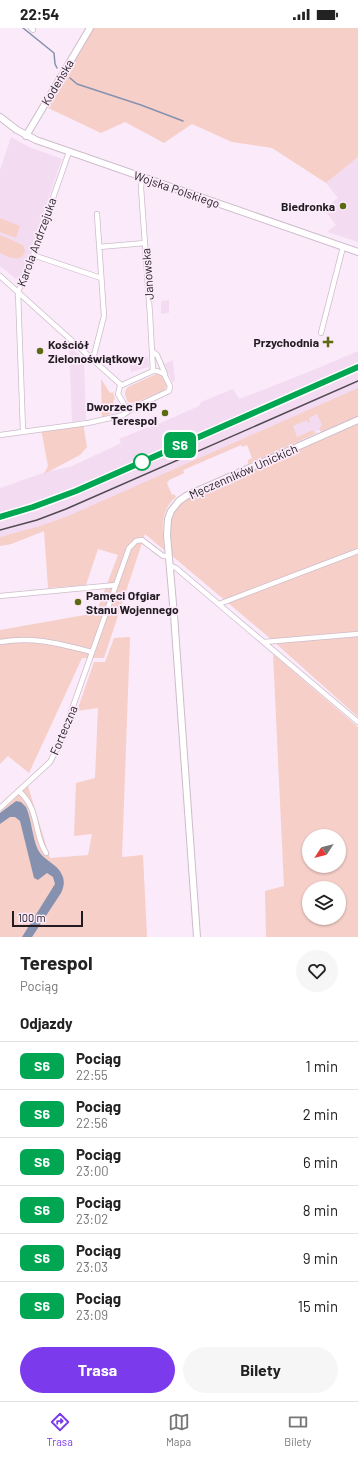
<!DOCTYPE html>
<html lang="pl">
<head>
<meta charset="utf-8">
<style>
	:root { --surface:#fff; --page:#f6f6f6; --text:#222; --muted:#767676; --line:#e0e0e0; --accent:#7c3aed }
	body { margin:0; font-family:Barlow,sans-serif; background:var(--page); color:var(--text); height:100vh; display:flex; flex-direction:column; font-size:15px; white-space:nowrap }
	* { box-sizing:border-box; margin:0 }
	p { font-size:13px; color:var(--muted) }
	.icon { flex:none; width:22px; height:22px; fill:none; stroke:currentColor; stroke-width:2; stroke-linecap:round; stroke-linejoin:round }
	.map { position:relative; height:909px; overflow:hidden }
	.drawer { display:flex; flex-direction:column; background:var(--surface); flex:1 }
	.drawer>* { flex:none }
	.badge { padding:0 8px; border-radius:6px; font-size:14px; line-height:26px }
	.needle { width:26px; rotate:234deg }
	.buttons { position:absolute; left:302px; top:801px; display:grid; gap:8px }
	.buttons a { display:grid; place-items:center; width:44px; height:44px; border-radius:50%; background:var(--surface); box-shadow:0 1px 3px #0004; font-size:20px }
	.scale { position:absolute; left:12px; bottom:10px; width:71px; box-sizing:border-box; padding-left:4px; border:2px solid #221c22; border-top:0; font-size:11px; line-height:14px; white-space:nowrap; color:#221c22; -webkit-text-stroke:3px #fbeaf9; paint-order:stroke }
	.map>.badge { position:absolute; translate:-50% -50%; box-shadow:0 0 0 2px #fff }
	h2 { padding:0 20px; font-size:15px; line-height:36px }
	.round { display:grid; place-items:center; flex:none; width:42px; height:42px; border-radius:21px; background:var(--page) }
	.overview { display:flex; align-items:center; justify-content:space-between; height:68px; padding:0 20px }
	h1 { font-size:19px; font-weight:700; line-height:30px }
	.primary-button { display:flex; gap:8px; margin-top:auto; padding:8px 20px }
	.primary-button a { flex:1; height:46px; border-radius:24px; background:var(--accent); color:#fff; font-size:16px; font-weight:700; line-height:46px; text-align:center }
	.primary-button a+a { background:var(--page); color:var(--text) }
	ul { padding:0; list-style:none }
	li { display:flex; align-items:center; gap:12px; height:48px; padding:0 20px; border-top:1px solid var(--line) }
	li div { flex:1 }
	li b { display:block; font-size:15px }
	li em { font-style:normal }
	li .badge { min-width:44px; font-weight:700; text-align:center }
	.status { display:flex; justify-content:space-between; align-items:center; height:28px; padding:0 20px; background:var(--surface); direction:ltr }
	.status svg { height:11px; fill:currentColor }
	.tab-bar { display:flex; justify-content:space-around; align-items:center; height:56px; border-top:1px solid var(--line); background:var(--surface); font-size:11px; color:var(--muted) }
	.tab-bar a { display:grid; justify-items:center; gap:2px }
	.tab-bar .selected { color:var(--accent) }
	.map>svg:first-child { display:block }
</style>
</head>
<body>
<div class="status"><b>22:54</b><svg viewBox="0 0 49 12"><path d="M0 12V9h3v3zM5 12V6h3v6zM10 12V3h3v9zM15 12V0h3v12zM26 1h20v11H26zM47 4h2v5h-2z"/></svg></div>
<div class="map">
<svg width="358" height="909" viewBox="0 0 358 909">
	<rect width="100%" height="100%" fill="#fbeaf9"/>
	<path fill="#f3dcf1" d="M11,109L29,119L62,131L21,250L16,251L0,238V142Z
		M358,129V214L327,204L336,197L324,181L338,170L326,155Z
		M169,272V285L161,286V273Z
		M69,318L84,331L86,392L72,394Z
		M358,323V366L327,399L295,413L287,397L183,442L184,445L169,452L166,456L11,516L0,518V460L49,443L70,439L121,415L119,411L148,399L149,400L199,378L201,374L233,361L239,371L311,343Z
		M148,329L149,339L131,344L129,333Z
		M173,332L175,353L172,354L164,336Z"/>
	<path fill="#f6cfc9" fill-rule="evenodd" d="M94,0H358V129L326,155L272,120L232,114L192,96L164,115L125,94L101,105L46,79Z
		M0,190L20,198L16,210L0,204Z
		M0,207L23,217C24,220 26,223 24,226C19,235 7,228 0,225Z
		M156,346H161L164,349L167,357L164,363L134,375L128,374C125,368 123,364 128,359Z
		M101,351L110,365L113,364L115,371L113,373L117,383L102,389Z
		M358,360V388L321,404L319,401L322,397L317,386L309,390L310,394L308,395L307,392L293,398L297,409L313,402L314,405L317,404V405L248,436V432L252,430L247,417L242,419L241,417L183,442L184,445L169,452L167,455L172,467L174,466L176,469C159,483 163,502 164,522L145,506L104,630H82L29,745L8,728L0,736V602L96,585L118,527L98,521L86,557L48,560L44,503L11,516L0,518V509L40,498L68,488Z
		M83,395L87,419L80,427L44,446L48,438L41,401Z
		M358,395V689L272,612L171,527C168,504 166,484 188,470Z
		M130,609L122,829L143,827L147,909H0V784L28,758L50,830L88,827L92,806L74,808L76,755L95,750L98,680L77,683L94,634H105L114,610Z
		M273,626L358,699V909H266L265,863L284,858ZM309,808H339V838H309ZM309,860H339V890H309Z"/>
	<path fill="#8591af" d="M16,773L21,774L26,779C32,793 32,809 38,822C44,833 58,836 62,847C65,853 64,859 61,865L32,909H22L55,856L53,849L47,845L38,852L34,850L20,793L15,789H10L0,796V785Z"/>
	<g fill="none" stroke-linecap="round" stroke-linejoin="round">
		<path stroke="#8591af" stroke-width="1.5" d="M23,0L54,25L55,36L57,40
			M70,50L77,56L141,77L183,93"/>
		<defs>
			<path id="street" d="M31,0L33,2
				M142,149L141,160L150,287L153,343
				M99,219L145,215
				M33,227L101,250
				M0,248L121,357
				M321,305L343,219
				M152,323L157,327L165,346
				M93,331L104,288L97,186
				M153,343H157L164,346L170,358L169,363L133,380L125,378L118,366L120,358Z
				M23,403L18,264L33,227L69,124
				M0,407L88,395L123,387L133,380
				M169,537L176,540L358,694
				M0,568L116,557
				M219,576L358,523
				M0,614C34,608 60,616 92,624
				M264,614L358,606
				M19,763C40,782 33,805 46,825
				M0,780L50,734L60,715L129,520L136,513L142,512L163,528H169"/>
			<path id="secondary" d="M0,89L17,102L36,112L358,224
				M26,108L90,0
				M197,909L174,587L167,507L168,491L171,483L179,473L186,468L358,392"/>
		</defs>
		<use href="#street" stroke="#cdbdcb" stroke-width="6"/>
		<use href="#secondary" stroke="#cdbdcb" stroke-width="8"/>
		<use href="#street" stroke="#fff" stroke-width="4.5"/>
		<use href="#secondary" stroke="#fff" stroke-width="6"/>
		<path stroke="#524a52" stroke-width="1.5" d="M0,489L33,479L76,463L358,339
			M0,502L37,492L66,481L358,353"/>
	</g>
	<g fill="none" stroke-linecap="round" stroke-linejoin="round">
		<defs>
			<path id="line" d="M0,489L33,479L76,463L358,339"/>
		</defs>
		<use href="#line" stroke="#fff" stroke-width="9"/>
		<use href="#line" stroke="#00a651" stroke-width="6"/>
	</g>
	<g fill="#5c6a12" stroke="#fbeaf9" stroke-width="1.5">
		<circle cx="343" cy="178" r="4"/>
		<path d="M326 308h4v4h4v4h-4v4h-4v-4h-4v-4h4z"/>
		<circle cx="40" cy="323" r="4"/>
		<circle cx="165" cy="385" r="4"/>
		<circle cx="78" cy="574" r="4"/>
	</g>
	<circle fill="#fff" stroke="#00a651" stroke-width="2" cx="142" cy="434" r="8"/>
	<g text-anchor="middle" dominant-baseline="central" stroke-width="3.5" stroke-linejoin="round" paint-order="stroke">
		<g font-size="12" fill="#221c22" stroke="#fbeaf9">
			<text transform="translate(57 54) rotate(-59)">Kodeńska</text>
			<text transform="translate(177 161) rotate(19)">Wojska Polskiego</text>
			<text transform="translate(36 214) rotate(-70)">Karola Andrzejuka</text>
			<text transform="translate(147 246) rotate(-94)">Janowska</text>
			<text transform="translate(243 443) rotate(-24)">Męczenników Unickich</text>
			<text transform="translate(63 702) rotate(-67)">Forteczna</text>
		</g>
		<g font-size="12" font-weight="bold" fill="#221c22" stroke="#fbeaf9" text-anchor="end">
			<text x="335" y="178">Biedronka</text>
			<text x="319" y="314">Przychodnia</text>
			<text x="48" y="316" text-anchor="start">Kościół<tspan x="48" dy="14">Zielonoświątkowy</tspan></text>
			<text x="157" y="378">Dworzec PKP<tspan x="157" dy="14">Terespol</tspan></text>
			<text x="86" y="567" text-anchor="start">Pamęci Ofgiar<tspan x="86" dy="14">Stanu Wojennego</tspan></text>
		</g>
	</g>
</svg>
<div class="buttons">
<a><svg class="needle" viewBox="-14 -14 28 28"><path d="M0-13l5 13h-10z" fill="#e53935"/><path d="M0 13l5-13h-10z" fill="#767676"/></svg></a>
<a><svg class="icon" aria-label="layers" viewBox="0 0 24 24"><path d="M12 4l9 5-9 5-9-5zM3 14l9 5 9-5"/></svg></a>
</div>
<div class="scale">100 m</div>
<b class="badge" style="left:180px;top:417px;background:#00a651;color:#fff">S6</b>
</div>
<section class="drawer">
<div class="overview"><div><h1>Terespol</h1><p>Pociąg</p></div><a class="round"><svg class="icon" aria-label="heart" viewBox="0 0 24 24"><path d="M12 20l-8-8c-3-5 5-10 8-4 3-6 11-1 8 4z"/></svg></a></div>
<h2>Odjazdy</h2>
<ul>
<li><span class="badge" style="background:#00a651;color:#fff">S6</span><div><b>Pociąg</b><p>22:55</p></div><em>1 min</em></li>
<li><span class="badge" style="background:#00a651;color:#fff">S6</span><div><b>Pociąg</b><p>22:56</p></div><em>2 min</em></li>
<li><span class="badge" style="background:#00a651;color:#fff">S6</span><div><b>Pociąg</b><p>23:00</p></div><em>6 min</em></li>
<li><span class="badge" style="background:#00a651;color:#fff">S6</span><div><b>Pociąg</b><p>23:02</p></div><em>8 min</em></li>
<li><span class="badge" style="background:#00a651;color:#fff">S6</span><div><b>Pociąg</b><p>23:03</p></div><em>9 min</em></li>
<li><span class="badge" style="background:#00a651;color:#fff">S6</span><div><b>Pociąg</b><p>23:09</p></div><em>15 min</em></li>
</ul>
<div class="primary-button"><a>Trasa</a><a>Bilety</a></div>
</section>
<nav class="tab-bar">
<a class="selected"><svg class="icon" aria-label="directions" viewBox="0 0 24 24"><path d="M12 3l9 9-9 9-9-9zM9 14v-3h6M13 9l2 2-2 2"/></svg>Trasa</a>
<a><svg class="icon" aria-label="map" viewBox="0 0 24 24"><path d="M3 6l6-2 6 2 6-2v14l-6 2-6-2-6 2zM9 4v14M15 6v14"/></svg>Mapa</a>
<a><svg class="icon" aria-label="tickets" viewBox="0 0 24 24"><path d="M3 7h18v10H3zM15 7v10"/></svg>Bilety</a>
</nav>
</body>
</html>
